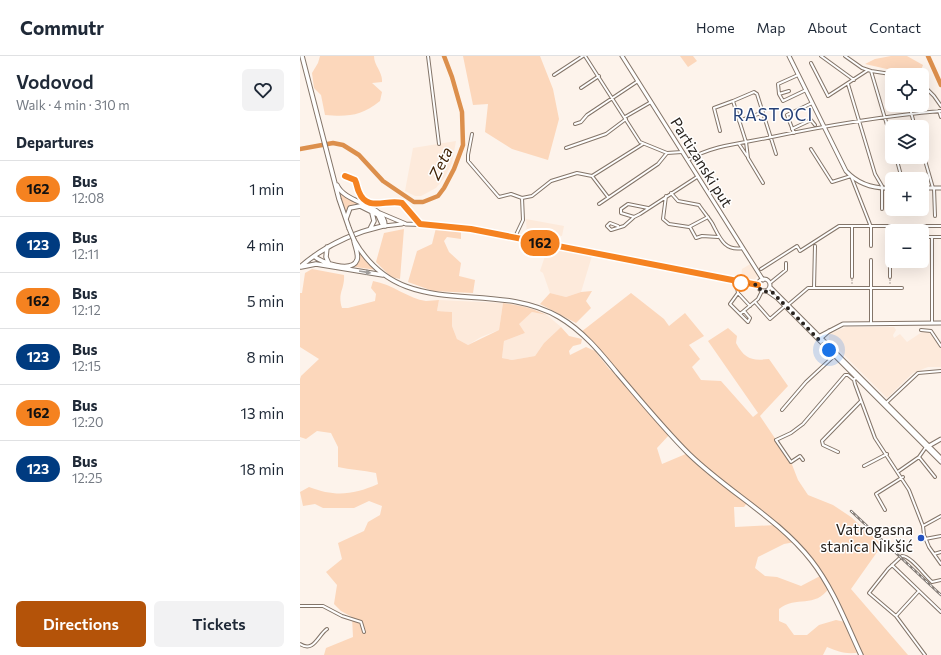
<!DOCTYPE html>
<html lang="en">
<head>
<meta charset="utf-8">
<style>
	:root { --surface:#fff; --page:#f2f2f3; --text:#1f2937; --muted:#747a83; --line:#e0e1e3; --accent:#b45309 }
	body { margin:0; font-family:Commissioner,sans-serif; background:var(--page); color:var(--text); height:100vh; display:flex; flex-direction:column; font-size:15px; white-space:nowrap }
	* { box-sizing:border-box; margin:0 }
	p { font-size:13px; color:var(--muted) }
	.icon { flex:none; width:22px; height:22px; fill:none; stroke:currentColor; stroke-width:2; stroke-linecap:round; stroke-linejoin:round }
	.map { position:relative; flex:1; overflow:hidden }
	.details { display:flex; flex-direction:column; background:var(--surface); width:300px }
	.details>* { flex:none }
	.badge { padding:0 8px; border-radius:13px; font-size:14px; line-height:26px }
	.tools { position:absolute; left:585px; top:12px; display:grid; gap:8px }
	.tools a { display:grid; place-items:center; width:44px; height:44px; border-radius:6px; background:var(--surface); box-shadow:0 4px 16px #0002; font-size:20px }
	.you { position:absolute; width:20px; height:20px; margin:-10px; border:3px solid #fff; border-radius:50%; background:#1a73e8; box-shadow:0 0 0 6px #1a73e833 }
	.map>.badge { position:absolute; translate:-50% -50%; box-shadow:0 0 0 2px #fff }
	h2 { padding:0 16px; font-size:15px; line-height:36px }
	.round { display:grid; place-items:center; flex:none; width:42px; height:42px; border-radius:6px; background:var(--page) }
	.summary { display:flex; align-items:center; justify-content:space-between; height:68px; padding:0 16px }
	h1 { font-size:19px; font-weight:600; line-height:30px }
	.button { display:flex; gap:8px; margin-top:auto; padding:8px 16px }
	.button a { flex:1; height:46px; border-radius:6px; background:var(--accent); color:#fff; font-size:16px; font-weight:600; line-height:46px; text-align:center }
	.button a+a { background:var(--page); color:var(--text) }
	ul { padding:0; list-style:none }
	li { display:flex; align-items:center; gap:12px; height:56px; padding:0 16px; border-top:1px solid var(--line) }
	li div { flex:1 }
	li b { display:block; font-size:15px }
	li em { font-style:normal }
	li .badge { min-width:44px; font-weight:700; text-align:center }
	header { display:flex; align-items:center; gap:24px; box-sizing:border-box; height:56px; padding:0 20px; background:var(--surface); border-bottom:1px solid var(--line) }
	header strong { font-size:19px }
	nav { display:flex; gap:22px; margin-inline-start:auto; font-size:14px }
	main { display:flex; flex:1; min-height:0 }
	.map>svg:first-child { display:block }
</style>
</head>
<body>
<header>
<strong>Commutr</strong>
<nav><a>Home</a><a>Map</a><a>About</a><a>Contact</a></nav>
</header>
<main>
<section class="details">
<div class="summary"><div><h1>Vodovod</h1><p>Walk · 4 min · 310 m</p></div><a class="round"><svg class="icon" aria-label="heart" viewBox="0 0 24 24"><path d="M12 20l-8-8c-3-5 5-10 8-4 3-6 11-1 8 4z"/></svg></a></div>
<h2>Departures</h2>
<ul>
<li><span class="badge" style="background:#f58220;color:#111">162</span><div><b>Bus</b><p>12:08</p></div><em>1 min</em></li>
<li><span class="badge" style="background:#003b80;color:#fff">123</span><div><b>Bus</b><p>12:11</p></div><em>4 min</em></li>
<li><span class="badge" style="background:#f58220;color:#111">162</span><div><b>Bus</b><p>12:12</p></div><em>5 min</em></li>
<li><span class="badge" style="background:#003b80;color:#fff">123</span><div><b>Bus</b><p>12:15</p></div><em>8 min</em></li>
<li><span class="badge" style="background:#f58220;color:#111">162</span><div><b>Bus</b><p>12:20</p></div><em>13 min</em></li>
<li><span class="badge" style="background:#003b80;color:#fff">123</span><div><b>Bus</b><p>12:25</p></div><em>18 min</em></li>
</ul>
<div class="button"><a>Directions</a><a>Tickets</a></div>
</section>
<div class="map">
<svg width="641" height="599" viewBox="0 0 641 599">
	<rect width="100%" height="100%" fill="#fdf3eb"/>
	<path fill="#fdeadb" d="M156,85L152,107L145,121L136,132L121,140H115L105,135L113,92Z
		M226,163L264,170L262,180L255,179L251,186L227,181Z
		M248,191L292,200L281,236L266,241L250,237L243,217L240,215Z
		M452,207L458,219L453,226L441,224L442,213Z
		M139,244L203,247L199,274L181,281L168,289L157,283L152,270V256L137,255Z
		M232,256L247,259L261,271L244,287L235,300L212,304L202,302L204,285L225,277L218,268Z
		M546,271H594L596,274L593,279L594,282L600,278L607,286L625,274L628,275L641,292V311H628L613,317L587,342L529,284V278Z"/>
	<path fill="#fcd7bb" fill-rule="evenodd" d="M20,0H74C74,10 83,16 82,26L72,27L82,36L80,45C61,60 48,61 25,59L21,39L14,32L12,17L18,7Z
		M163,0H240L253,33L259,63L248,104L212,93L185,76L188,48L173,49Z
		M380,0H393L397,5L388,11Z
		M591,0H607L623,9L619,19H613L565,8L575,3Z
		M39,134L81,161L59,148L51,149L45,157Z
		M136,172L161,174V183L147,181L144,185L149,196L161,207L159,220L175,224L173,237L133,235L108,226L117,195L132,188Z
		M104,173L100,223L91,221L76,206L84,177Z
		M57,191L77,214L20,206L15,203L47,209L56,206Z
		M12,213L44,219C45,233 37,237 42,252H48L75,245L76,238L71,232L73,225C92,228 109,243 126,245C130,245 135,244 139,244L137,255L152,256V270L157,283L168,289L199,274L203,247C219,249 233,252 247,259L232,256L219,268L225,277L204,285L202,302L212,304L235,300L244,287L261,271L269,280L282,283L281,288L273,290L269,295L270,299L286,291L295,295L310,314L317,316L281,276L331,237L364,263L369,270L385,257L404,280L389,289L400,303L392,311L401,324L421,325L453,361L458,357L408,285L428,272L437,280L436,287C445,303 451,305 469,303L488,330L460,360L491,406L498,424L508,439L533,449L551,461L582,489L551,533L608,599H561L560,596C548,599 539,596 527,591L523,599H24L26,592L53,581L52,561L41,555L34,548L37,529L26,516L42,503L38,487L64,475L68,466L80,459L82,450L69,445L54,452H23L15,448L3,450L0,436L9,431C35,441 53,439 78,428L76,417C63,414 50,414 38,411V391L31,377L17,375L6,383L0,381V323L1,320L19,303L0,291V237H2L5,217ZM370,378L388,397L362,408L357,392ZM447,447L476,469L435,471L434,451H444ZM495,486L522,519L501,530L477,521L465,520L455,512L458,501L484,488ZM529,532L545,566L536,564L519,569L507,579H494L486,568L479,565V553C496,539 515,553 529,532Z
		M292,235L286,245L291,252L276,267L240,248L250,237L266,241L281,236Z"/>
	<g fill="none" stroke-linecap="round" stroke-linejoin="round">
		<path stroke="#dc8f4c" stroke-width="4.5" d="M628,0L641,29
			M0,93L33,87L43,89L59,99L83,125L114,146H123L138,140L144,132L154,113L163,89L162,56L152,21L144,0"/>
		<path stroke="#d3c9c2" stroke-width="2" stroke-dasharray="2 1" stroke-linecap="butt" d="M552,228V221
			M590,228V221"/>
		<defs>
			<path id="street" d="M128,0L139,88
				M285,0L340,86L367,97L382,96
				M521,0L554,24
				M545,0L562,12L571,15L592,86
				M511,7L528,40L568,14
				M571,15L597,19
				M254,19L283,0
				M548,28L575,118L582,130V153
				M622,28L634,40L641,50
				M281,32L299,20
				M489,35L479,38L483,45L506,34
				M479,38L478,28L498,19
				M609,49L615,71
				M639,55L641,61
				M453,60L463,56
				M325,61L351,46
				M439,65L450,61
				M275,68L281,66L287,59L338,25
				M492,73L511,64L515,69
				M420,75L414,52L433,45
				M494,77L487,59L512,47
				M172,78L168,99V105L199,141L211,138L222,142L223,164L215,181
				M439,88L447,100
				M266,92L306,78L326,63
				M511,93L532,126L551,120L571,171V190
				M622,94L633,132
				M596,101L602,123
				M388,104C410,90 441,87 467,82C524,70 582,60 641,55
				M45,120L55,124C57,128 57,132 59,136C67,156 86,143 101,147L120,168
				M292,120L308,141
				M463,127L448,102L446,86L433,45L454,36L457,38L476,98
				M634,132L635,160
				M371,137L378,145L399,149C403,155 408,161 412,167C419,180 424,196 443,192
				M366,140L363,163L369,168L389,171L408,161
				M222,142L232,140L251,125L277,117L292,120L343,88
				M299,148L358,108L367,97
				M348,152L328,148L321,153V157L334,161L340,158L397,121
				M318,170L310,167L307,170L311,174L324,170L333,162
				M590,170V221
				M390,171L396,182L402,180L418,181
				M622,181H641
				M571,204V268
				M461,213L497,190L500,195L539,170H641
				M552,221V171
				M436,226L438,237L450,250
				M470,227L486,214V207
				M514,232L515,190
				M438,237L430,248L448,266L450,262L444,255
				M455,246L470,263L485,250
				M488,249L508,232H602
				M440,258L458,243L462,235
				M632,267V181
				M621,274L631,275L641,290
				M557,320L554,324L555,328L575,382L609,434L623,470L624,479L629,491L641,508
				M586,347L618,317L641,315
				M482,354L506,326L534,300
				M476,384L491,377L503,368L545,319H548L554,324
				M476,384L491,406L500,400L503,404
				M538,396L523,389L522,385L561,345
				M619,401L635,421
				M564,410L587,398
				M599,415L619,401L626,391
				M585,454L576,438L603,421
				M623,470L641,460
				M625,483L641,480
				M634,498L641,496
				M592,509L641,556
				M0,550H23L42,560L61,566L64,576
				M596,560L618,536
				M0,588C14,597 18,579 27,573
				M625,599L596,560L569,537L588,513L602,500C611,500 624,519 632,526L641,524"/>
			<path id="secondary" d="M322,0L463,224
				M489,0L546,115C558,128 575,133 592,132
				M622,132H641
				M80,157L106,168L137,169L168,173L458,229
				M84,170L102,168
				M458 229a6 6 0 1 1 12 0a6 6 0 1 1-12 0Z
				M470,231L641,402
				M467,235L477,242L641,406
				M518,281L543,268L641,267
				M520,283L529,275
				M627,391L641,383"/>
			<path id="primary" d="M2,0L39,143L49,172
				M37,129C45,148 86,148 85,170
				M70,173L74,165L72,157
				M54,184C102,269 190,221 259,261C283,275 300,296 318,318C341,345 364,373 389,398C428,436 478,462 511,504C533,532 546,567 561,599
				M27,191L26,201L29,208
				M14,200C21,207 52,217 57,204C59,198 55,191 54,185
				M0,211C23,191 52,177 83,170L78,159L60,150L50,152L46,163
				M1,211L16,208L83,219"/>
		</defs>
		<use href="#street" stroke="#847569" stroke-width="4"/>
		<use href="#secondary" stroke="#847569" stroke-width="5"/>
		<use href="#primary" stroke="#847569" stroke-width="5.5"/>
		<use href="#street" stroke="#fff" stroke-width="2"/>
		<use href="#secondary" stroke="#fff" stroke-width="3"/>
		<use href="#primary" stroke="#fff" stroke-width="3.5"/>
		<defs>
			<path id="rail" d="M551,455L641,539"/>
		</defs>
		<use href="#rail" stroke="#847c76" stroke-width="2.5"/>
		<use href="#rail" stroke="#fff" stroke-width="1" stroke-dasharray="3" stroke-linecap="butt"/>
		<defs>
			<path id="primary-bridge" d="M49,172L54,184"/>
		</defs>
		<use href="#primary-bridge" stroke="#847569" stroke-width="5.5" stroke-linecap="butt"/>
		<use href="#primary-bridge" stroke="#fff" stroke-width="3.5"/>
	</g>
	<defs><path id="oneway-solid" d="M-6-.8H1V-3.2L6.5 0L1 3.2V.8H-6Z"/></defs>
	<use fill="#9f9c9a" href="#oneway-solid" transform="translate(65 216) rotate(9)"/>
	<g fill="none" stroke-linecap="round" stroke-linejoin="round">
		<defs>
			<path id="line" d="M45,120L55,124C57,128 57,132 59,136C67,156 86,143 102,147L120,168L171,173L458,229"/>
		</defs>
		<use href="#line" stroke="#fff" stroke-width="9"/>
		<use href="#line" stroke="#f58220" stroke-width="6"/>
		<path stroke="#29231e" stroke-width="4" stroke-dasharray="0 7.2" d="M441,227L458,229L461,235L472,236L529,294"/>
	</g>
	<circle fill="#fff" stroke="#f58220" stroke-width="2" cx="441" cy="227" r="8"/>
	<circle fill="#2352c0" stroke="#fff" stroke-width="1.5" cx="621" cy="482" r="4"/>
	<g text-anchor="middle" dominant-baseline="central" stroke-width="3" stroke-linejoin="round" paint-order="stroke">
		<g font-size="15" fill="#29231e" stroke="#fff">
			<text transform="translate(402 106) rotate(58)">Partizanski put</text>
		</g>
		<g font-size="15" fill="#29231e" stroke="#fff" text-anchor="end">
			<text x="613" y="473">Vatrogasna<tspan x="613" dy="17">stanica Nikšić</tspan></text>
		</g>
		<g font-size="16" font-style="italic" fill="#412305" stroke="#fff">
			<text transform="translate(140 107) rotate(-64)">Zeta</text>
		</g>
		<g font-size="17" letter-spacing="1" fill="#264077" stroke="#fff">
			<text x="473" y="58">RASTOCI</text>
		</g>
	</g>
</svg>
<div class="tools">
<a><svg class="icon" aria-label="locate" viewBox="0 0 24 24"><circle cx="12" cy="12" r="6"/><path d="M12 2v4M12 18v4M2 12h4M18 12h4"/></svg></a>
<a><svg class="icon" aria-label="layers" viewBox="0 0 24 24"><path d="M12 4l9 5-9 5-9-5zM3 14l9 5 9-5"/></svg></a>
<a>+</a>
<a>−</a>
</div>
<div class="you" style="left:529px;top:294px"></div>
<b class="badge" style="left:240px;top:187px;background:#f58220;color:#111">162</b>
</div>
</main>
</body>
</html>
